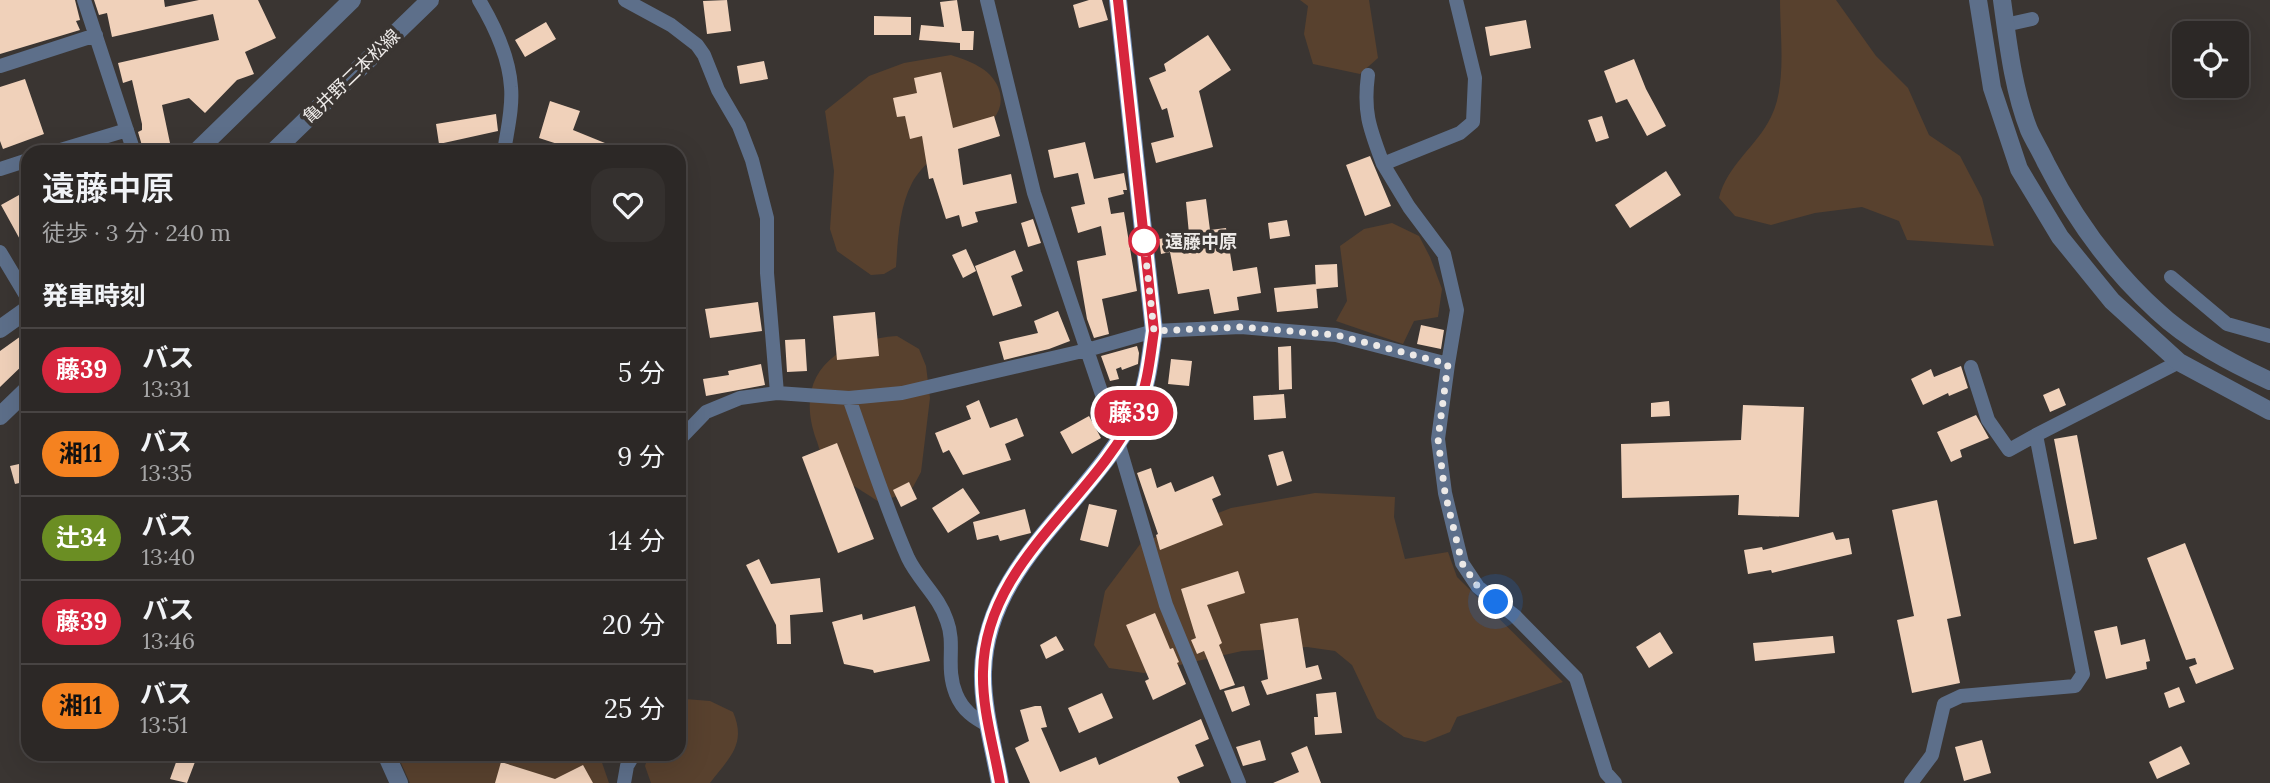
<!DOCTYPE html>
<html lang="ja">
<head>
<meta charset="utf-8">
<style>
	:root { --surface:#2c2826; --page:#34302e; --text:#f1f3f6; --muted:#a6a6a7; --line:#484443 }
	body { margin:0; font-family:Lora,"Noto Sans JP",serif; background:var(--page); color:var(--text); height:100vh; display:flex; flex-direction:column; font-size:26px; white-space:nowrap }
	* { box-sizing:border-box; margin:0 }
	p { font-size:23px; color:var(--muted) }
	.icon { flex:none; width:38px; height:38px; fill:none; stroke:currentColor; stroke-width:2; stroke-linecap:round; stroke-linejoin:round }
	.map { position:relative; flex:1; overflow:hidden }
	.details { position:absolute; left:21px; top:145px; width:665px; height:616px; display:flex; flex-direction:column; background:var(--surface); border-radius:21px; box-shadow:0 7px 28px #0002,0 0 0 2px var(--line) }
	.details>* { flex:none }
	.badge { padding:0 14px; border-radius:23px; font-size:24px; line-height:46px }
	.tools { position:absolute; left:2172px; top:21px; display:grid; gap:14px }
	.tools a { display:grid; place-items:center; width:77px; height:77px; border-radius:14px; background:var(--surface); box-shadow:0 7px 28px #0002,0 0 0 2px var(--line); font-size:35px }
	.you { position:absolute; width:35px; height:35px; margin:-18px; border:5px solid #fff; border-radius:50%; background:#1a73e8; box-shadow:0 0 0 10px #1a73e833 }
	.map>.badge { position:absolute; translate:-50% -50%; box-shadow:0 0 0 4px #fff }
	h2 { padding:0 21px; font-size:26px; line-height:63px }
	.round { display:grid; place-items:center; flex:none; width:74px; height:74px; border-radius:21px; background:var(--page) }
	.headline { display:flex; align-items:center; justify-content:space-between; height:119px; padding:0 21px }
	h1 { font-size:33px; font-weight:600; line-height:52px }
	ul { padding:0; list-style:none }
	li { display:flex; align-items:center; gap:21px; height:84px; padding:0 21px; border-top:2px solid var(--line) }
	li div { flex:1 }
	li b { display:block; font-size:26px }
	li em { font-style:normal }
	li .badge { min-width:77px; font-weight:700; text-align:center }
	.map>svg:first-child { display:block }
</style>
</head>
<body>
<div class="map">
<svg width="2270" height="783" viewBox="0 0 2270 783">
	<rect width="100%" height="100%" fill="#3a3532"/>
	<path fill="#58412e" d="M1300,0H1369L1378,58L1360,74L1313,64L1304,34L1308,6Z
		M1780,0H1836L1876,56L1908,88L1929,135L1960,156L1982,198L1994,246L1907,240L1899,221L1862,207L1815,213L1771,225L1735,216L1719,198C1727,165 1757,146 1771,117C1787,85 1780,36 1780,0Z
		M951,55C969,61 990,68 998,87C1014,125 957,142 933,159C926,163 916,175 912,183C899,208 898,239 896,267L884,274L871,275L837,251L830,229L834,171L825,111L869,76L904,63Z
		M1392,223L1419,236L1430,257L1442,289L1438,317L1414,321L1403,344L1336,321L1347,301L1340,246L1364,229Z
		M897,336L919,349L926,366L930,398L921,472L913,487L900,495L879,502C868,494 831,473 825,464C821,458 819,446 816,439C793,374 836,340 897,336Z
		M1315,493L1395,497L1394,517L1405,559L1448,552L1457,577L1563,682L1457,717L1450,732L1425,742L1404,737L1377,718L1352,665L1335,651L1307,647L1242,651L1144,673L1109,668L1094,645L1105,591L1141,543L1231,508Z
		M685,699L710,701L733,712C747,744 729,758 710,783H651L645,766L649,754H679V703Z
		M397,754H599L609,783H410Z"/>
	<path fill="#f0d1ba" d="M0,0H75L80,20L76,21L80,30L0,54Z
		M94,0H164L165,7L199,0H258L276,38L245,52L254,74L237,80L205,113L189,98L162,105L170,143L143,149L138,132L142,130V124L132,80L123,83L118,63L219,40L213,14L112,37L107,13L99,15Z
		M727,0L731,31L707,34L703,1Z
		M957,0L962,31H974L973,50H960V43L919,40L921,25L944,27L940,2Z
		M1089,0H1102L1108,20L1079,28L1073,5Z
		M874,16L911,17V35H874Z
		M1526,20L1531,48L1490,56L1485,27Z
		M546,22L556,39L525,57L515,40Z
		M1208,35L1231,70L1199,91L1213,147L1156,163L1151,143L1174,137L1167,108L1162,110L1149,78L1166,71L1164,64Z
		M1634,59L1646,89L1666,126L1647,136L1627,99L1616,103L1604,71Z
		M764,61L768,79L740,84L737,66Z
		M941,72L953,128L994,116L1000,136L958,149L963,185L1011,174L1017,203L975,212L978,222L962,227L959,215L946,219L933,178L929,179L922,136L910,139L905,116L897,117L893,98L917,93L914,78Z
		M25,79L44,134L3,149L0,141V87Z
		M550,101L580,111L573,130L627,152H572L573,149L539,138Z
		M496,114L498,131L439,144L436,124Z
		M1602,116L1609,138L1596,142L1588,120Z
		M1085,142L1094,179L1124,173L1127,190H1123L1124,194L1108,198L1111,214L1124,212L1137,291L1102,299L1109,334L1094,338L1087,319L1077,261L1106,255L1101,226L1078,233L1071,207L1085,204L1078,173L1054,178L1048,150Z
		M1370,156L1391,206L1365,216L1346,165Z
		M1666,171L1681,195L1630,228L1615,205Z
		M28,190V254L1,205Z
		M1206,199L1210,230L1226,228L1233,271L1257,267L1261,293L1237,297L1239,310L1214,314L1209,289L1178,294L1170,252L1161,254L1159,239L1189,234L1186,202Z
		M1033,219L1041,243L1028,247L1021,223Z
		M1287,220L1290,236L1270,239L1268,223Z
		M966,249L976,271L963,278L952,255Z
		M1015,250L1023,271L1011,276L1022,306L993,316L975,266Z
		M1337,264L1338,287L1316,289L1315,265Z
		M1316,284L1318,308L1277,312L1274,288Z
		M758,302L762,331L710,338L705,309Z
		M1058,311L1070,341L1049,349L1004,360L999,342L1038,333L1034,321Z
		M875,312L879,356L837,360L833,316Z
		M1421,325L1444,330L1441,349L1417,344Z
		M21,336L28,343V360L0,387V351Z
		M805,339L807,371L787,372L785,340Z
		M1137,346L1139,353L1138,364L1122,370L1121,367L1116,369L1119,379L1110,381L1101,356Z
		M1291,346L1292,389L1279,390L1278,347Z
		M1171,359L1192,361L1189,386L1168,384Z
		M761,364L765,385L706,396L703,379L729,375L728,371Z
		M1961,366L1968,388L1949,396L1948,393L1923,405L1911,379L1931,369L1934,377Z
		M2059,388L2066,405L2050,412L2043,395Z
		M1284,394L1286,418L1254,420L1253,396Z
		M979,400L990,428L1017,418L1024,436L1005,444L1011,460L963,475L949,450L943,453L935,433L971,419L966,406Z
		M1669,401L1670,416L1651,417V403Z
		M1743,405L1804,407L1799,517L1738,515L1739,495L1622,498L1621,444L1741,440Z
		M1976,415L1989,438L1960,450L1962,457L1951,462L1937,432Z
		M1089,416L1101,438L1072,454L1060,432Z
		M2077,435L2097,539L2074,544L2054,439Z
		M837,443L874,539L838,553L802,457Z
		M1283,451L1292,481L1277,486L1268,455Z
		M28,462V481L15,484L10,466Z
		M1151,468L1157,488L1171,482L1175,492L1213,476L1221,495L1212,499L1223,525L1160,550L1156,535L1158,534L1137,473Z
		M909,482L917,499L901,507L893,490Z
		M963,488L980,513L948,533L932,508Z
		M1937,500L1961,616L1947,619L1960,683L1912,693L1897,620L1914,616L1892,510Z
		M1089,504L1117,510L1108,547L1080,540Z
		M1025,509L1031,533L1000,541L998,535L977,540L973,522Z
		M1833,532L1836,540L1849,538L1852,554L1772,573L1771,570L1748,574L1744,550L1762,547L1763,550Z
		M2185,543L2234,669L2196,684L2189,667L2197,664L2195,658L2186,660L2147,558Z
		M759,559L771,584L820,578L823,612L790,615L791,644H777L776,625L746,565Z
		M1238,571L1245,593L1207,605L1222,643L1219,645L1235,685L1220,690L1204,651L1197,654L1191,640L1196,638L1181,589Z
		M915,606L930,661L874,673L873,670L844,664L832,622L862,614L863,620Z
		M1155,613L1170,649L1173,648L1179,662L1177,663L1186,684L1153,700L1145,681L1149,679L1126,625Z
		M1298,618L1306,668L1318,665L1322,679L1267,695L1261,681L1268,679L1260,624Z
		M2117,626L2121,645L2145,639L2150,661L2146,662L2147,669L2106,679L2094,631Z
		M1660,632L1673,653L1649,668L1636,647Z
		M1056,636L1064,650L1046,659L1040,645Z
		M1833,636L1835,653L1755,661L1753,643Z
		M1244,686L1250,705L1232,712L1224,691Z
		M2179,687L2185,702L2169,708L2164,693Z
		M1336,692L1342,733L1315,735L1314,717H1318L1316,694Z
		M1102,693L1113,718L1079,733L1068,708Z
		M1035,706H1041L1047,727L1041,728L1060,772L1096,757L1099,765L1201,719L1209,739L1195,745L1204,766L1177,777L1180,783H1030L1015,748L1029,741L1020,710Z
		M1260,740L1266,760L1243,766L1236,747Z
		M1982,740L1991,773L1964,781L1955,747Z
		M1307,746L1321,783H1273L1299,772L1291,753Z
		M2181,746L2190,764L2157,779L2149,762Z
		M179,754H198L187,783L170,779Z
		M501,762L555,779L583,765L593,783H495Z"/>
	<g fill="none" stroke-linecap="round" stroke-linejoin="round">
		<path stroke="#5d6f8a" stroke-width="14" d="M84,0L134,152
			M479,0C494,25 509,57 511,87C513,108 507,131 504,152
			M625,0L671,25L697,45L704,55L718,90L739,126L752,160L767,218V273L777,393
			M987,0L1034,193L1118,442L1166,605L1239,783
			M2005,25L2032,19
			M0,66L96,35
			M1368,75C1363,113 1370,129 1383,164
			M54,152L127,130
			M0,169L28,160
			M0,252L28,299
			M2171,277L2227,324L2270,336
			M1448,364L1457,310L1444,254L1409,207L1383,164L1460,133L1473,122L1475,78L1456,0
			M1971,367L1988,420L2009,450L2036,435L2179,362
			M849,398C868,451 885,506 908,558C919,581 939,596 947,621C956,645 945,667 956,694C963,711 974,718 989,726
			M679,440L706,412L740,398L777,393L849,398L902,393L1087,350L1154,331L1241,327L1336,335L1448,364L1438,439L1445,493L1462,563L1478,587L1515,616L1576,678L1606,773L1615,783
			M624,783L627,766L634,754
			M1911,783L1932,755L1944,704L1961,696L2075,686L2083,674L2036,435"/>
		<path stroke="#5d6f8a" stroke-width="18" d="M1978,0L1992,88L2019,169L2060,237L2112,301L2179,362L2270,411
			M2002,0C2008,43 2013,89 2029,130C2034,141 2041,152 2046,163C2074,218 2112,270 2157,311C2189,341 2231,363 2270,381
			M196,152L352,0
			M273,152L430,0
			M0,329L28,309
			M0,416L28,389
			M386,754L399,783"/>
		<path stroke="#718eb9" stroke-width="18" d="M1000,783C994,749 982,707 983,672C986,561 1094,501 1137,409C1148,384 1150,357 1154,331L1118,0"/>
	</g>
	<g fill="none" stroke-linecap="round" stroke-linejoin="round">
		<defs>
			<path id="line" d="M1000,783C994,747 982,709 983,672C985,561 1095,501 1137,409C1148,384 1150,357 1154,331L1118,0"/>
		</defs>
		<use href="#line" stroke="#fff" stroke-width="16"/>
		<use href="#line" stroke="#d7263d" stroke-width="10"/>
		<path stroke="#ece9e7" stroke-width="7" stroke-dasharray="0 12.6" d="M1144,241L1154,331L1241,327L1336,335L1448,364L1438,439L1445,493L1462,563L1478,587L1496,602"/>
	</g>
	<circle fill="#fff" stroke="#d7263d" stroke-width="3.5" cx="1144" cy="241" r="14"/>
	<g text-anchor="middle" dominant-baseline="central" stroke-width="7" stroke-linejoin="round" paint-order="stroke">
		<g font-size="18" fill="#ece9e7" stroke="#3a3532">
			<text transform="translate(351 76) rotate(-44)">亀井野二本松線</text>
		</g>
		<g font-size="18" font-weight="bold" fill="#ece9e7" stroke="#3a3532" text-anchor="start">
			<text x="1165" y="241">遠藤中原</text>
		</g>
	</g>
</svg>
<div class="tools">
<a><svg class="icon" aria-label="locate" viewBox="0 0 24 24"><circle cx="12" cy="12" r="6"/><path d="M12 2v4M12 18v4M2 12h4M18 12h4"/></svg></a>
</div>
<div class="you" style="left:1496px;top:602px"></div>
<b class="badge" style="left:1134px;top:413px;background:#d7263d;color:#fff">藤39</b>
<section class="details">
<div class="headline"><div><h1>遠藤中原</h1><p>徒歩 · 3 分 · 240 m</p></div><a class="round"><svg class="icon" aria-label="heart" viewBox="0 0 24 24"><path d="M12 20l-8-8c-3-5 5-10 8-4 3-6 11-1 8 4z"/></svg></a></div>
<h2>発車時刻</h2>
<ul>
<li><span class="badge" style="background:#d7263d;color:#fff">藤39</span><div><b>バス</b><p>13:31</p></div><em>5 分</em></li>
<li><span class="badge" style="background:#f58220;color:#111">湘11</span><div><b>バス</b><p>13:35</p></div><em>9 分</em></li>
<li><span class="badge" style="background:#6b8e23;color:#fff">辻34</span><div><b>バス</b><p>13:40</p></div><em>14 分</em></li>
<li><span class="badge" style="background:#d7263d;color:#fff">藤39</span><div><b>バス</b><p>13:46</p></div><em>20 分</em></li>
<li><span class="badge" style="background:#f58220;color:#111">湘11</span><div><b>バス</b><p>13:51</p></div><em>25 分</em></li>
</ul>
</section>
</div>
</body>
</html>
